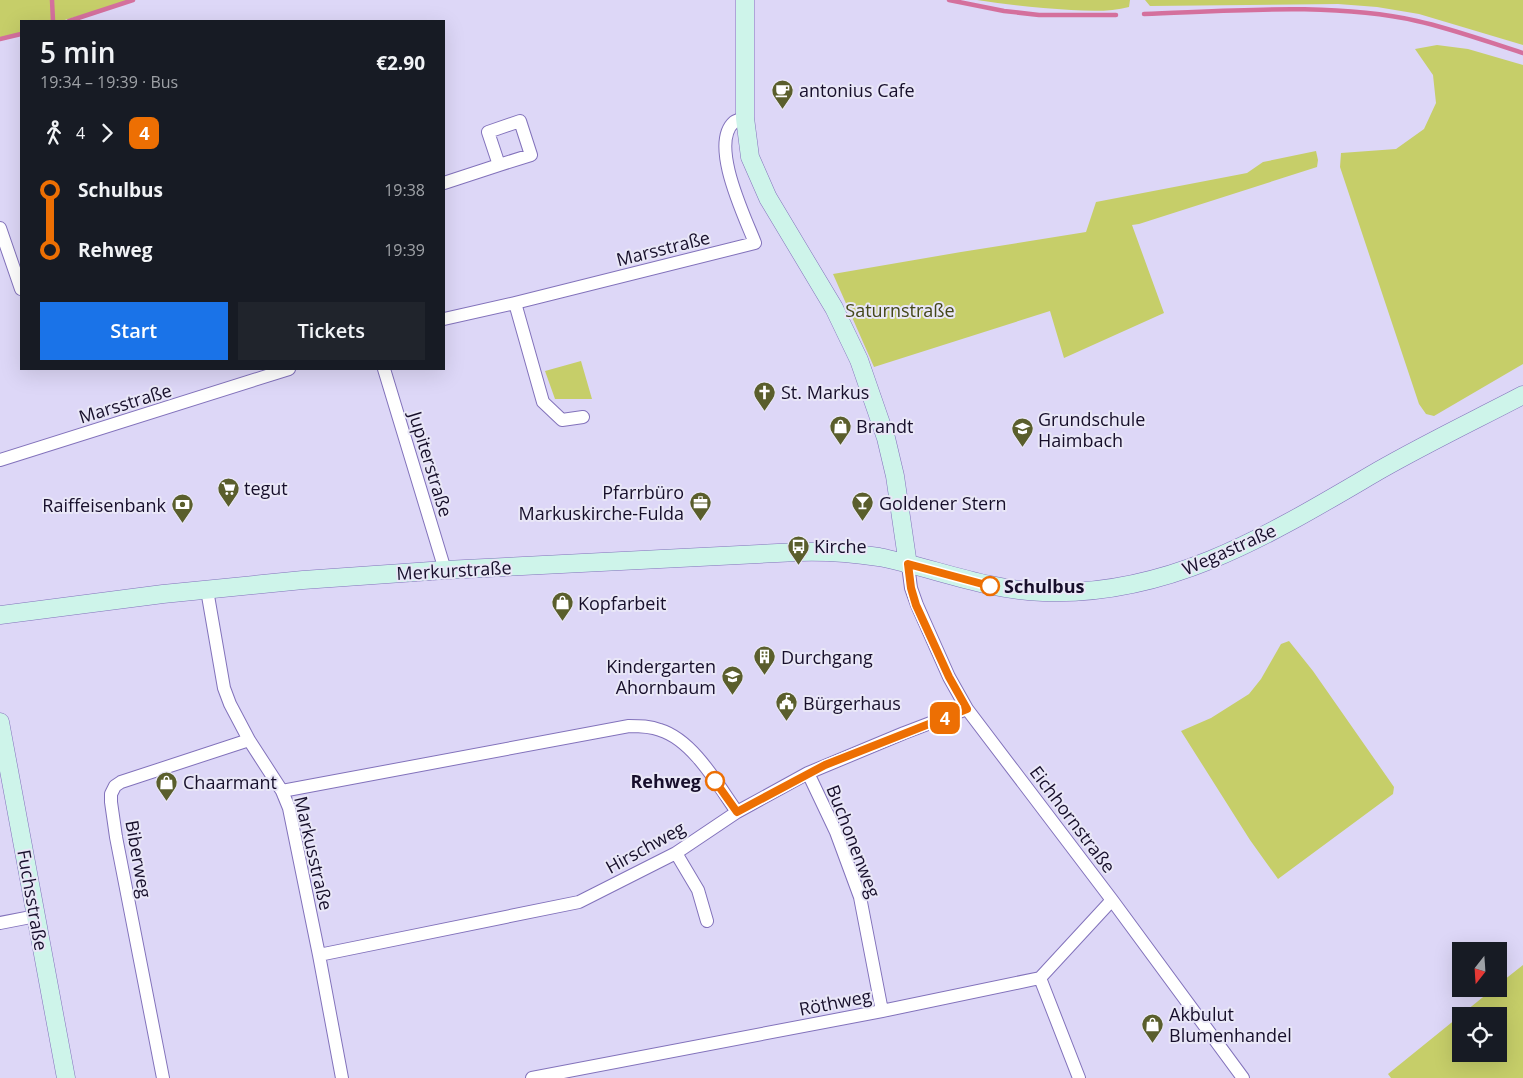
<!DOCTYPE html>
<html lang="en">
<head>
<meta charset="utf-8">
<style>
	:root { --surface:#171b24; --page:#20242c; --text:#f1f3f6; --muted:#9ea1a6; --accent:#1a73e8 }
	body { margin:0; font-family:"Open Sans",sans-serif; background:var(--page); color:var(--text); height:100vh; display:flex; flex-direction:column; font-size:19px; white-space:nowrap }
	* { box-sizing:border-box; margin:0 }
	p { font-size:16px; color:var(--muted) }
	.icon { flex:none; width:28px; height:28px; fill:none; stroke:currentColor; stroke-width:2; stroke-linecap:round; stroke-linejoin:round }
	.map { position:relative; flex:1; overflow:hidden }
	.panel { position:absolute; left:20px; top:20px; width:425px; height:350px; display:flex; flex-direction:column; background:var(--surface); border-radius:0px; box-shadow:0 5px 20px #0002 }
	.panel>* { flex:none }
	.badge { padding:0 10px; border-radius:8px; font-size:18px; line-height:32px }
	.needle { width:32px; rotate:197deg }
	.controls { position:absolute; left:1452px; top:942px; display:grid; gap:10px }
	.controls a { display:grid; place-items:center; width:55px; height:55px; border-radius:0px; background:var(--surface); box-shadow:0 5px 20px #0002; font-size:25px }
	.map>.badge { position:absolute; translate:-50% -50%; box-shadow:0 0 0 2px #fff }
	.legs { display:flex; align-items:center; gap:8px; height:55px; padding:0 20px; font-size:16px }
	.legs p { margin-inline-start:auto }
	.summary { display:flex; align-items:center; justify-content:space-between; height:85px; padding:0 20px }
	h1 { font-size:28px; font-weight:600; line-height:38px }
	.primary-button { display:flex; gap:10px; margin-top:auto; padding:10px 20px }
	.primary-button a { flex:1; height:58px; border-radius:0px; background:var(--accent); color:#fff; font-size:20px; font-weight:600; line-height:58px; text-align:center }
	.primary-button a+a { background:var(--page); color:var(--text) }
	ul { padding:0 20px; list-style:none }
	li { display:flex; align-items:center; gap:18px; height:60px; font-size:19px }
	li i { display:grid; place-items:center; width:8px; height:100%; margin:0 6px; background:currentColor }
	li i::after { content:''; width:12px; height:12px; margin:-6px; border:4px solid; border-radius:50%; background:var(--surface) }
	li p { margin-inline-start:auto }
	li:first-child i { background:linear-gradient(#0000 50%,currentColor 0) }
	li:last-child i { background:linear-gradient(currentColor 50%,#0000 0) }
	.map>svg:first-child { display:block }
</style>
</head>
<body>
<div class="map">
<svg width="1523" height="1078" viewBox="0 0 1523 1078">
	<rect width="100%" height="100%" fill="#ddd7f7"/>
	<path fill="#c6ce69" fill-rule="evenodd" d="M0,0H135L61,21H21V33L0,39Z
		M977,0H1130L1129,7C1111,12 1090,11 1071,10C1039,8 1008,5 977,0Z
		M1145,0H1523V45L1419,14L1377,7L1338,4L1150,6Z
		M1437,45L1468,49L1523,65V364L1434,416L1426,414L1419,404L1340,167L1341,153L1396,149L1424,129L1436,103L1433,75L1415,49Z
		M1316,151L1318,160L1317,167L1139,224L1132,225L1164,313L1064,358L1050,311L874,367L833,274L961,252L1086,232L1096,202L1247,173L1263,162Z
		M581,361L592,399H555L545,371Z
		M1289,641L1313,671L1394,787L1393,794L1278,879L1250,840L1181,731L1211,718L1249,694L1261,679L1281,644Z
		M1523,965V1078H1391L1388,1074L1493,989H1499V984ZM1461,1016H1499V1054H1461Z"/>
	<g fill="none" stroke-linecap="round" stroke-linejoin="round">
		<path stroke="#d4709d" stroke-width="4.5" d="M52,0L53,21
			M949,0L1004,11L1039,15H1116
			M1144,14C1231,11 1333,2 1417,21C1453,29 1488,42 1523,53
			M69,21L133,0
			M0,39L21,34"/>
		<defs>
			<path id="street" d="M520,121L531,155L499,165L488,132Z
				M444,183L499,165
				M0,228L21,289
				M515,303L543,402L562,420L583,417
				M444,319L515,303L755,243C745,217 709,144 734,122C737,120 742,119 745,118
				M384,369L445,570
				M0,460L289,369
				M908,565L911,588L917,605L949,677L967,709L1112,900L1243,1078
				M207,590L224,688L230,704L249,740L282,791L289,808L319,955L342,1078
				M808,773L836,832L860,897L882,1011
				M282,791L629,726C640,726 650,726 660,730C693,740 718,785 737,812
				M676,853L698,890L707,921
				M0,923L36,916
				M319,955L579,902L676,853L737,812L808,773L904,733L967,709
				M1040,978L1079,1078
				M163,1078L116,837L111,802V794L115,786L121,782L249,740
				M532,1078L882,1011L1040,978L1112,900"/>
			<path id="secondary" d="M745,0V118L750,157L768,198L834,308L859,360L886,438L895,476L908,565
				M0,615L163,594L303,580L445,570L798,552C825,551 852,553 879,557C934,568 986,590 1043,592C1170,597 1272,533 1378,471C1425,444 1475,420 1523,395
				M0,722L66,1078"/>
		</defs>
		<use href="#street" stroke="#8272bb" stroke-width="14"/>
		<use href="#secondary" stroke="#8272bb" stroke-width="19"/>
		<use href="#street" stroke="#fff" stroke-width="12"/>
		<use href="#secondary" stroke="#cef4ea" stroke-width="18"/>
	</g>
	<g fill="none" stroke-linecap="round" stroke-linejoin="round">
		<defs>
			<path id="line-1" d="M715,781L737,812L825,765L967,709L949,677L916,605L911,588L908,564L990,586"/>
		</defs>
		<use href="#line-1" stroke="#fff" stroke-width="11"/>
		<use href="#line-1" stroke="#ed6f03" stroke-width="8"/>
	</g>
	<defs>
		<symbol id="cafe-pin" viewBox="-11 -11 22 30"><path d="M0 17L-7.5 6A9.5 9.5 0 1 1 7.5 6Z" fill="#5a5e2c" stroke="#e9e7f7"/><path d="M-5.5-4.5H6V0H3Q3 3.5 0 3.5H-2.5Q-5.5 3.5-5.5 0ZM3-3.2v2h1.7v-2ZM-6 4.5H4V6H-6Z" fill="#fff"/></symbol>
		<symbol id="church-pin" viewBox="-11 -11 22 30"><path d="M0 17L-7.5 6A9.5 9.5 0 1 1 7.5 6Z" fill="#5a5e2c" stroke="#e9e7f7"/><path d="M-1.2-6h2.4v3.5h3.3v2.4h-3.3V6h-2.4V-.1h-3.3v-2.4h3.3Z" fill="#fff"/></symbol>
		<symbol id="shop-pin" viewBox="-11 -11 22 30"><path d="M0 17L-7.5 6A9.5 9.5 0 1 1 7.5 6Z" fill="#5a5e2c" stroke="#e9e7f7"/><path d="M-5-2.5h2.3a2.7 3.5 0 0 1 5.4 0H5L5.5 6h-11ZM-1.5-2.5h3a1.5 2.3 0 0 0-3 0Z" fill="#fff"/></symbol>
		<symbol id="school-pin" viewBox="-11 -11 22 30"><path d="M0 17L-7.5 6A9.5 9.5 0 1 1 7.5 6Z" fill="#5a5e2c" stroke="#e9e7f7"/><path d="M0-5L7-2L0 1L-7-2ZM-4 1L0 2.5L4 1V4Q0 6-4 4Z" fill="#fff"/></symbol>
		<symbol id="supermarket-pin" viewBox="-11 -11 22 30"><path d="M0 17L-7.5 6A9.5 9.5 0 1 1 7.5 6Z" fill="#5a5e2c" stroke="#e9e7f7"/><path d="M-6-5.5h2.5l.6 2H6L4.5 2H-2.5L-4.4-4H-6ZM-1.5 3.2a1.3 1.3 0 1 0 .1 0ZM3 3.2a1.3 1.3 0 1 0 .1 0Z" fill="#fff"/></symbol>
		<symbol id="office-pin" viewBox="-11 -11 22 30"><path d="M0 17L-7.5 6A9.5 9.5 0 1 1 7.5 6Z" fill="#5a5e2c" stroke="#e9e7f7"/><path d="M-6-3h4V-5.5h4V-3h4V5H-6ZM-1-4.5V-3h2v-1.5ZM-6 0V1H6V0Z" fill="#fff"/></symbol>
		<symbol id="bar-pin" viewBox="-11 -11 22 30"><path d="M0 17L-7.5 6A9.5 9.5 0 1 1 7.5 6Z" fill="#5a5e2c" stroke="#e9e7f7"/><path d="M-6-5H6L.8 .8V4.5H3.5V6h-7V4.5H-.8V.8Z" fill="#fff"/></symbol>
		<symbol id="bank-pin" viewBox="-11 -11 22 30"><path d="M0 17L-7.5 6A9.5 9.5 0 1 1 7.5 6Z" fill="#5a5e2c" stroke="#e9e7f7"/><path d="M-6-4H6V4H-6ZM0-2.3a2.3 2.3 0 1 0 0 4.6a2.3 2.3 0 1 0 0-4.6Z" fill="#fff"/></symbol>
		<symbol id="bus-pin" viewBox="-11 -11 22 30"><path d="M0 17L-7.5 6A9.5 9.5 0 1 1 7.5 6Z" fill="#5a5e2c" stroke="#e9e7f7"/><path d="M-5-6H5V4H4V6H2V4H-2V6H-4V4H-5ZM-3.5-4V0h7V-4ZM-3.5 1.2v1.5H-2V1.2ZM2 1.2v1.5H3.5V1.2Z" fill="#fff"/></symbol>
		<symbol id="building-pin" viewBox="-11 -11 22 30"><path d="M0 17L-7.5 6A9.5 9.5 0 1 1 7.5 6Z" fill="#5a5e2c" stroke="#e9e7f7"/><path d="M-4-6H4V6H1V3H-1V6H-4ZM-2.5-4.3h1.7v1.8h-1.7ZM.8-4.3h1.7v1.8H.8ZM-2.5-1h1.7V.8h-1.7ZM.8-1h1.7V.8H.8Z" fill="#fff"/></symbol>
		<symbol id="civic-pin" viewBox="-11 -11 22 30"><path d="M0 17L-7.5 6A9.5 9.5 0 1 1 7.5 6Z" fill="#5a5e2c" stroke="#e9e7f7"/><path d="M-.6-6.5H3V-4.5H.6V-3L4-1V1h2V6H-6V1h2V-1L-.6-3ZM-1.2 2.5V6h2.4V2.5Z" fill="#fff"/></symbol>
	</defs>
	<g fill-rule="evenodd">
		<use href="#cafe-pin" x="770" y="78" width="25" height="34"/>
		<use href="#church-pin" x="752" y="380" width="25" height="34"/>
		<use href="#shop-pin" x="828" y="414" width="25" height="34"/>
		<use href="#school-pin" x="1010" y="416" width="25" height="34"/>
		<use href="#supermarket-pin" x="216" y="476" width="25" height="34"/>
		<use href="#office-pin" x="688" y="490" width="25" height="34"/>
		<use href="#bar-pin" x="850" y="490" width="25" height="34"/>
		<use href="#bank-pin" x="170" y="492" width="25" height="34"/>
		<use href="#bus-pin" x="786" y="534" width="25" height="34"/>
		<use href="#shop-pin" x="550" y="590" width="25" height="34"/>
		<use href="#building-pin" x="752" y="644" width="25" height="34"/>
		<use href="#school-pin" x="720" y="664" width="25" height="34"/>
		<use href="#civic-pin" x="774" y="690" width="25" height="34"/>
		<use href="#shop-pin" x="154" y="770" width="25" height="34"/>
		<use href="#shop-pin" x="1140" y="1012" width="25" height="34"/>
	</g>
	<g fill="#fff" stroke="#ed6f03" stroke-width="2.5">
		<circle cx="990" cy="586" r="9"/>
		<circle cx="715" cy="781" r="9"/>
	</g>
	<g text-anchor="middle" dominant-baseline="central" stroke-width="4" stroke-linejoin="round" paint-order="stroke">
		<g font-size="18" fill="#170f2b" stroke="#e9e7f7" text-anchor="start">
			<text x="799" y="90">antonius Cafe</text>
			<text x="781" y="392">St. Markus</text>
			<text x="1038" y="419">Grundschule<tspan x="1038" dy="21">Haimbach</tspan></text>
			<text x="856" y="426">Brandt</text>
			<text x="244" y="488">tegut</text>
			<text x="684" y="492" text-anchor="end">Pfarrbüro<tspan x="684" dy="21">Markuskirche-Fulda</tspan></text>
			<text x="879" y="503">Goldener Stern</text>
			<text x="166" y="505" text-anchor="end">Raiffeisenbank</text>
			<text x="814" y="546">Kirche</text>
			<text x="578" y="603">Kopfarbeit</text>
			<text x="781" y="657">Durchgang</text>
			<text x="716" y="666" text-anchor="end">Kindergarten<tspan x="716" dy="21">Ahornbaum</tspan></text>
			<text x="803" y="703">Bürgerhaus</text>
			<text x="183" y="782">Chaarmant</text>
			<text x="1169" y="1014">Akbulut<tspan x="1169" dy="21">Blumenhandel</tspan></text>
		</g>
		<g font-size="18" fill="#170f2b" stroke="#e9e7f7">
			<text transform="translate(663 248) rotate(-14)">Marsstraße</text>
			<text transform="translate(125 403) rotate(-17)">Marsstraße</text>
			<text transform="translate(431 464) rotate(73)">Jupiterstraße</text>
			<text transform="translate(1229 549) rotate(-24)">Wegastraße</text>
			<text transform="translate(454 570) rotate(-3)">Merkurstraße</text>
			<text transform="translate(1073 819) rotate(53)">Eichhornstraße</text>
			<text transform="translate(854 841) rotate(69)">Buchonenweg</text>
			<text transform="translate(645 847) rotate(-29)">Hirschweg</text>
			<text transform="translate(314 853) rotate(77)">Markusstraße</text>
			<text transform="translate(139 859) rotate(80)">Biberweg</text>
			<text transform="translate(33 900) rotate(80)">Fuchsstraße</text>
			<text transform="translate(835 1002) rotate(-11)">Röthweg</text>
		</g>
		<g font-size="18" fill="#44481a" stroke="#e9e7f7">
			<text x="900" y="310">Saturnstraße</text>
		</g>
		<g font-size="18" font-weight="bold" fill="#170f2b" stroke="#e9e7f7" text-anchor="start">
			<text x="1004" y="586">Schulbus</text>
			<text x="701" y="781" text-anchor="end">Rehweg</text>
		</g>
	</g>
</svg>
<div class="controls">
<a><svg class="needle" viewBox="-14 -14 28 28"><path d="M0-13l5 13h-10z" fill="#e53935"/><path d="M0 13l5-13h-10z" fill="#9ea1a6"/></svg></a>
<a><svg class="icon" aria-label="locate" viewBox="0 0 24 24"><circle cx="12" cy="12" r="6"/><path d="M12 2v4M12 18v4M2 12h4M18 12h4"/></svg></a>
</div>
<b class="badge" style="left:945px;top:718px;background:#ed6f03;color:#fff">4</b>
<section class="panel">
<div class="summary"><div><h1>5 min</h1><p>19:34 – 19:39 · Bus</p></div><b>€2.90</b></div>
<div class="legs"><svg class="icon" aria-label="walk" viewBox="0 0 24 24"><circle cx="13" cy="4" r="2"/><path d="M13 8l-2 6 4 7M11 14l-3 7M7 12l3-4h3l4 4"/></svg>4<svg class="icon" aria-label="forward" viewBox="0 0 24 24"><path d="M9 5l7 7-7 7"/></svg><b class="badge" style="background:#ed6f03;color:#fff">4</b></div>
<ul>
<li><i style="color:#ed6f03"></i><b>Schulbus</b><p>19:38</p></li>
<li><i style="color:#ed6f03"></i><b>Rehweg</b><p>19:39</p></li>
</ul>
<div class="primary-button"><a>Start</a><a>Tickets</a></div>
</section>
</div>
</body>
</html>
